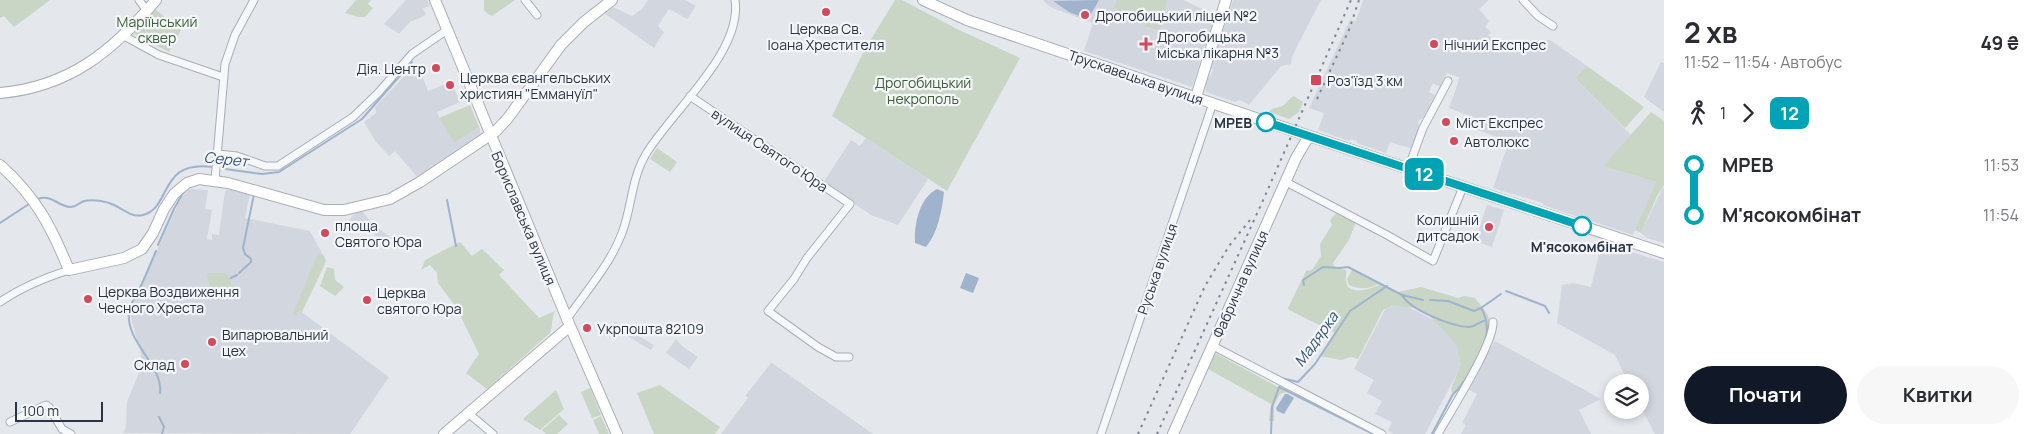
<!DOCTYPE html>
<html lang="uk">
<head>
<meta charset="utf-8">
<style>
	:root { --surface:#fff; --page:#f7f7f7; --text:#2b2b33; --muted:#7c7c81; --accent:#111827 }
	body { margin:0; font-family:Manrope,sans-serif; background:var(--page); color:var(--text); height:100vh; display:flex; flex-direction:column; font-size:19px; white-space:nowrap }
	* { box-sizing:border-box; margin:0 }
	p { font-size:16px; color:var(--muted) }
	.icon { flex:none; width:28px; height:28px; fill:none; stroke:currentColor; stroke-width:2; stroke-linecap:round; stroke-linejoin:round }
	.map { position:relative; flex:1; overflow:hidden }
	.panel { display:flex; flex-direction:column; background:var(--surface); width:375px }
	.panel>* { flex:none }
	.badge { padding:0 10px; border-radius:8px; font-size:18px; line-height:32px }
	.buttons { position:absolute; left:1604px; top:374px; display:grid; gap:10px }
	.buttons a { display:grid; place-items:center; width:45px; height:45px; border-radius:50%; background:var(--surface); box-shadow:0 2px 8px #0003; font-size:25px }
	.scale { position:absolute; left:15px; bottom:12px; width:88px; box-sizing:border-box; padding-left:5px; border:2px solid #2b3445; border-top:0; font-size:14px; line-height:18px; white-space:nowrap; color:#2b3445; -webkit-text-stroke:4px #f4f6f9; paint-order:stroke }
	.map>.badge { position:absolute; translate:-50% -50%; box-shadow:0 0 0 2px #fff }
	.legs { display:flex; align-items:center; gap:8px; height:55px; padding:0 20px; font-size:16px }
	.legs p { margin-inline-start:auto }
	.head { display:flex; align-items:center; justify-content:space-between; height:85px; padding:0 20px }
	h1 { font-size:28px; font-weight:700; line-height:38px }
	.primary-button { display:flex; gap:10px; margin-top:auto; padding:10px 20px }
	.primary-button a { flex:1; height:58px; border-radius:30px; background:var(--accent); color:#fff; font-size:20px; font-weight:700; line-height:58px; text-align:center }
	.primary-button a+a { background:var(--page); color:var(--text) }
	ul { padding:0 20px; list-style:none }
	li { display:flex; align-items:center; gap:18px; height:50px; font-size:19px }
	li i { display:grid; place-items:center; width:8px; height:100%; margin:0 6px; background:currentColor }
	li i::after { content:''; width:12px; height:12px; margin:-6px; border:4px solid; border-radius:50%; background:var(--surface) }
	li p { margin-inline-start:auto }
	li:first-child i { background:linear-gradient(#0000 50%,currentColor 0) }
	li:last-child i { background:linear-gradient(currentColor 50%,#0000 0) }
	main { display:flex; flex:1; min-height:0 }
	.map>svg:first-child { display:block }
</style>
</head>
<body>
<main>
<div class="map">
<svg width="1664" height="434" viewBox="0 0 1664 434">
	<rect width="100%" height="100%" fill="#e4e7ec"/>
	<path fill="#d2d6de" d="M406,0H427L430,6L423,8L426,15L410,22L399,34L384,24Z
		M648,0H685L696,6L687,19L669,9L658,26L664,32L654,48L604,13L613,7L632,16L642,9Z
		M1043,0H1183L1215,15L1192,87L1084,51L1093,23L1050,7Z
		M1233,0H1321L1296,48L1292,58L1291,64L1281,66L1249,105L1240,100L1235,102L1206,92L1205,87L1209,76L1211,75L1213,70L1211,68Z
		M1363,0H1489L1479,9L1489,21L1485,27L1491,32L1488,35L1505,48L1550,40L1587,66L1575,78L1631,135L1603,166L1656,182L1633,235L1543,205V203L1493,188L1509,141L1472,128L1475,118L1449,108L1458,83L1459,77L1447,73L1440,87L1433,83L1429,92L1435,95L1424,117L1418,121L1419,129L1412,149L1390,142L1386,153L1357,143V141L1351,139L1349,141L1318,130L1324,113L1309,108L1350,20L1355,22L1361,7Z
		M1661,62L1664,63V112L1644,97Z
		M413,67L423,78L428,91L451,82L460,102L437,112L441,121L454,142L479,127L481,134L477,139L418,178L395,151L389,156L376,142L364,122L376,113L375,107Z
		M866,138L928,179L898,225L871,215L823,183L851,140L860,146Z
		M1663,187L1664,189V243L1647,238L1641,233Z
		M192,189L208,190L205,209L212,210L207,239L212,240V234L219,235L225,191L231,189L250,194L245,218L310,231L323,255L299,310L389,377L350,434L123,433L126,427L127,402L141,368V354L131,318L132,305L181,198L188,190Z
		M1487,205L1504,210L1492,247L1475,241Z
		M362,211L373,224L391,238L387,244L371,232L369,234L349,220L356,212Z
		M1602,243L1664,262V433L1662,434H1655L1640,406V382H1628L1615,355L1557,323L1562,285L1573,283L1591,287Z
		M1391,298L1443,325L1471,347L1425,434H1393L1388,431L1392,422L1375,414L1382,401L1367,393L1374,380L1354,369Z
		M615,322L654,345L651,350L612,327Z
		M676,339L682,346L698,357L689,369L666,353Z
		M1495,341L1601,399L1579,410L1591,434H1461L1466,425L1462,423L1477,394L1468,389Z
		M771,363H772L873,434H721L748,398L745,396Z"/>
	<path fill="#c9d6c5" d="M0,0H50L14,27L4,16L0,18Z
		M356,0H371L368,4L373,8L365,17H358L345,13Z
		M484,0H515L492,16L488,14L484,10Z
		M895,0H902L957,29L1020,58L947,191L832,116L865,49Z
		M1117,0H1167L1160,30L1145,26L1147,19L1139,17L1136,22L1114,8Z
		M154,8L181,30L169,52L134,34L136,29Z
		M1587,66L1644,107L1625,128L1575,78Z
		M1294,96L1303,102L1299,112L1289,119L1269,112C1273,106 1278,109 1284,105C1288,102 1289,98 1294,96Z
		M470,105L479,127L454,143L439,118Z
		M1651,112L1664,121V185L1657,196L1641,233L1635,230L1656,182L1603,166Z
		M657,148L677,162L670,172L650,159Z
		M1337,212L1356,222L1349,240L1333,263L1335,268L1346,270C1347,274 1345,278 1346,282C1349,297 1373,288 1382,284L1398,292L1421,287L1458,298L1464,296L1475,298C1480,305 1489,314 1490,321C1492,335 1464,386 1453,394L1451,389L1461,364L1456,344L1430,316L1414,308L1392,305L1383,310L1358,359L1351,357L1341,360L1320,356L1335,333L1289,310L1288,308L1306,271L1312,270L1321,256L1320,244L1332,225L1330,220Z
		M460,242L472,256L482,249L504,270L499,275L539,318L555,311C551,320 553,328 550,333L487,389L466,373L479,354L456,307L438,283L437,273L430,265L421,270L425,260Z
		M318,253L324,256L326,261L324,266L302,312L299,310L296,316L293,314Z
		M327,267L334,269L335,280L344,287L335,296L320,286Z
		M1352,270L1379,284C1367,289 1361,290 1349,285L1347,279Z
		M209,273H226L231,278C232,290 228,295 218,300L213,298L207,276Z
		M1217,354L1287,392L1280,394L1274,405V421H1269L1271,404L1208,369L1214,355Z
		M660,385L720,427L715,434H654L637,393Z
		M590,388L601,415L592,418L581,392Z
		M556,390L564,409L540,430L523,419Z
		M559,415L568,424L557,434H546L542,430Z
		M601,416L609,434H599L593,420Z"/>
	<path fill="#9fb4cc" d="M1099,0L1091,14L1085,18L1069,12L1053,1Z
		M937,189L944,192C942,210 938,233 926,247L915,243C914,225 919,198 937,189Z
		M966,273L979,278L973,293L960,288Z
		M1285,394H1288L1294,398L1284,414L1277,411L1276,408Z"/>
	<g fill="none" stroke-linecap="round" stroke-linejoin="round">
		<path stroke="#9fb4cc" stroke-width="2" d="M218,168L262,174L279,172L362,119L412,62
			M38,199C51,194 58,206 70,207C76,207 79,203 84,201C93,199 106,201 114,205C123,209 132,218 143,215C172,208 158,159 213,167
			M447,200L456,246
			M0,223L29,204
			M158,245L174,209L184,191
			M156,251C150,265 144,280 137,294C134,299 130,305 129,311C125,343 163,364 160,393
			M239,273L251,262V259L245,254L243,248L254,194
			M231,278L237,275
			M1304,285L1303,280L1323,267L1340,268L1348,267L1402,295L1423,300
			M1506,291L1545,306L1549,313
			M1402,295C1410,310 1453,327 1469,327C1474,327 1479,322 1484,321
			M1430,300L1448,301L1474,311L1481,308L1501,294
			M1281,378L1298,382L1315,364L1350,311L1387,286
			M159,417L164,427L162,434
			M1271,434L1272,407L1279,387L1373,434
			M1432,434L1453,394C1464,386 1486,345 1487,331C1487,324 1485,314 1481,308"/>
		<defs>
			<path id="street" d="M139,0L147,11
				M525,0L537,15
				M1523,0L1538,16L1553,26
				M124,36L159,55L223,77
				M690,96L850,204L807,258L794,279L768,311L818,347L836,357H849
				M218,154L237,156L265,166H278L353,117L378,93L412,54L447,30
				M1408,169L1423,128L1448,81
				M215,180L225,64L235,35L254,0
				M1286,182L1387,235L1433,261L1463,187
				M0,302C22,287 44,278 69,270
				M567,319C586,291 610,265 622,233C632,207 631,179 646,154C671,112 743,52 735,0
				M1213,346L1382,434
				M468,413L493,434
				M10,422L46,405L49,407L62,429L71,434
				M1101,434L1213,103
				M1438,434C1450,412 1494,344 1493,322"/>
			<path id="secondary" d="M435,0L570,326L617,434
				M923,0L967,20L1294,131L1664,253
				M0,93C69,87 113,51 156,0
				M1196,97L1226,0
				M0,165C36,197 51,226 69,270L124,258L142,249L153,233L164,209L174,194L187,183L199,179L228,183L324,210H344L390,199L420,182L496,131L508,118L561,45L584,22L612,0
				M444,434L570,326
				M1173,434L1296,158L1309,136"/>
		</defs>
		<use href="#street" stroke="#a9aeb7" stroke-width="9"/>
		<use href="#secondary" stroke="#a9aeb7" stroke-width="12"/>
		<use href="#street" stroke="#f7f8fa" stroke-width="7"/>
		<use href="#secondary" stroke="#fff" stroke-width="10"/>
		<path stroke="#7d8696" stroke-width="2" stroke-dasharray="2.5 5" stroke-linecap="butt" d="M1317,99L1349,30L1359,0
			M1138,434L1205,286L1229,246L1250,220
			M1157,434L1265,196L1351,0"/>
	</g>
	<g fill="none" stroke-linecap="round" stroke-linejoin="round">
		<defs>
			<path id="line-1" d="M1266,122L1582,226"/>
		</defs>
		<use href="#line-1" stroke="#fff" stroke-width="11"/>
		<use href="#line-1" stroke="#00a3b4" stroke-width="8"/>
	</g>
	<g fill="#d1495b" stroke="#f4f6f9" stroke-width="2">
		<circle cx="826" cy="12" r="5"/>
		<circle cx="1085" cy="15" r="5"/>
		<path d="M1143.5 36.5h5v5h5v5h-5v5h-5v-5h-5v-5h5z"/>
		<circle cx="1434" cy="44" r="5"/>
		<circle cx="436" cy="68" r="5"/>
		<rect x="1310" y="74" width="12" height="12" rx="2.5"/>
		<circle cx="450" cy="85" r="5"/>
		<circle cx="1446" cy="122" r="5"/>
		<circle cx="1454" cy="141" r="5"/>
		<circle cx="1489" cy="227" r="5"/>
		<circle cx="325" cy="233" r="5"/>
		<circle cx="88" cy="299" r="5"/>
		<circle cx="367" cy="300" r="5"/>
		<circle cx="587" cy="328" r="5"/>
		<circle cx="212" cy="342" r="5"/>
		<circle cx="185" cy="364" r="5"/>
	</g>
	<g fill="#fff" stroke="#00a3b4" stroke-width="2.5">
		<circle cx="1266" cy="122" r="9"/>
		<circle cx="1582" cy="226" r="9"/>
	</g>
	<g text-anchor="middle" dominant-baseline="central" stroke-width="4.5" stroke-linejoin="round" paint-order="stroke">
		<g font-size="14" fill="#2b3445" stroke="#f4f6f9" text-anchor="start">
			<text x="1095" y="15">Дрогобицький ліцей №2</text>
			<text x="826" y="28" text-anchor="middle">Церква Св.<tspan x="826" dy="16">Іоана Хрестителя</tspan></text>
			<text x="1157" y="36">Дрогобицька<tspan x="1157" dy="16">міська лікарня №3</tspan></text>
			<text x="1444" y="44">Нічний Експрес</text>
			<text x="426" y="68" text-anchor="end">Дія. Центр</text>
			<text x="460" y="77">Церква євангельських<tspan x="460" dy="16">християн "Еммануїл"</tspan></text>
			<text x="1327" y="80">Роз'їзд 3 км</text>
			<text x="1456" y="122">Міст Експрес</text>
			<text x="1464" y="141">Автолюкс</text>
			<text x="1479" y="219" text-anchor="end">Колишній<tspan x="1479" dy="16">дитсадок</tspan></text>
			<text x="335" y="225">площа<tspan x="335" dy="16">Святого Юра</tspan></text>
			<text x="98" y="291">Церква Воздвиження<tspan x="98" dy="16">Чесного Хреста</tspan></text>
			<text x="377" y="292">Церква<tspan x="377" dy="16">святого Юра</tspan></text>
			<text x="597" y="328">Укрпошта 82109</text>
			<text x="222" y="334">Випарювальний<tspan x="222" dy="16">цех</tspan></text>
			<text x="175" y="364" text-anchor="end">Склад</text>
		</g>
		<g font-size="14" fill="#3f6138" stroke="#f4f6f9">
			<text x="157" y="21">Маріїнський<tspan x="157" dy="16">сквер</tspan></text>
			<text x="923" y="82">Дрогобицький<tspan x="923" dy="16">некрополь</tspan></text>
		</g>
		<g font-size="14" fill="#2b3445" stroke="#f4f6f9">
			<text transform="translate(1136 77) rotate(19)">Трускавецька вулиця</text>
			<text transform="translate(770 150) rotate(34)">вулиця Святого Юра</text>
			<text transform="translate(524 218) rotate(67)">Бориславська вулиця</text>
			<text transform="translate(1157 269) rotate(-71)">Руська вулиця</text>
			<text transform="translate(1240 284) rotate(-66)">Фабрична вулиця</text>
		</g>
		<g font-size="14" font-weight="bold" fill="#2b3445" stroke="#f4f6f9" text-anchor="end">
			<text x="1252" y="122">МРЕВ</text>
			<text x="1582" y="246" text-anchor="middle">М'ясокомбінат</text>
		</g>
		<g font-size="15" font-style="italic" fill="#34527a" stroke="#f4f6f9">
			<text transform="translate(226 159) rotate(6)">Серет</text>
			<text transform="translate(1316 339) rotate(-54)">Мадярка</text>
		</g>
	</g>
</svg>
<div class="buttons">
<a><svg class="icon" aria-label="layers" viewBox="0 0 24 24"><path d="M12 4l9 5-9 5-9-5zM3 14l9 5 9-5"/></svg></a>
</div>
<div class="scale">100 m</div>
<b class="badge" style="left:1424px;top:174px;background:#00a3b4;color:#fff">12</b>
</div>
<section class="panel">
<div class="head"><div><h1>2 хв</h1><p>11:52 – 11:54 · Автобус</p></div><b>49 ₴</b></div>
<div class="legs"><svg class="icon" aria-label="walk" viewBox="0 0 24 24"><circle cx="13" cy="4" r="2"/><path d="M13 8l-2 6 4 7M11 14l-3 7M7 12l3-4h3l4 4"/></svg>1<svg class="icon" aria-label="forward" viewBox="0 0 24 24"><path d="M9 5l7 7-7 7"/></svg><b class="badge" style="background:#00a3b4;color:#fff">12</b></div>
<ul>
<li><i style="color:#00a3b4"></i><b>МРЕВ</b><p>11:53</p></li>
<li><i style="color:#00a3b4"></i><b>М'ясокомбінат</b><p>11:54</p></li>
</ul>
<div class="primary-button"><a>Почати</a><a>Квитки</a></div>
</section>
</main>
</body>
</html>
